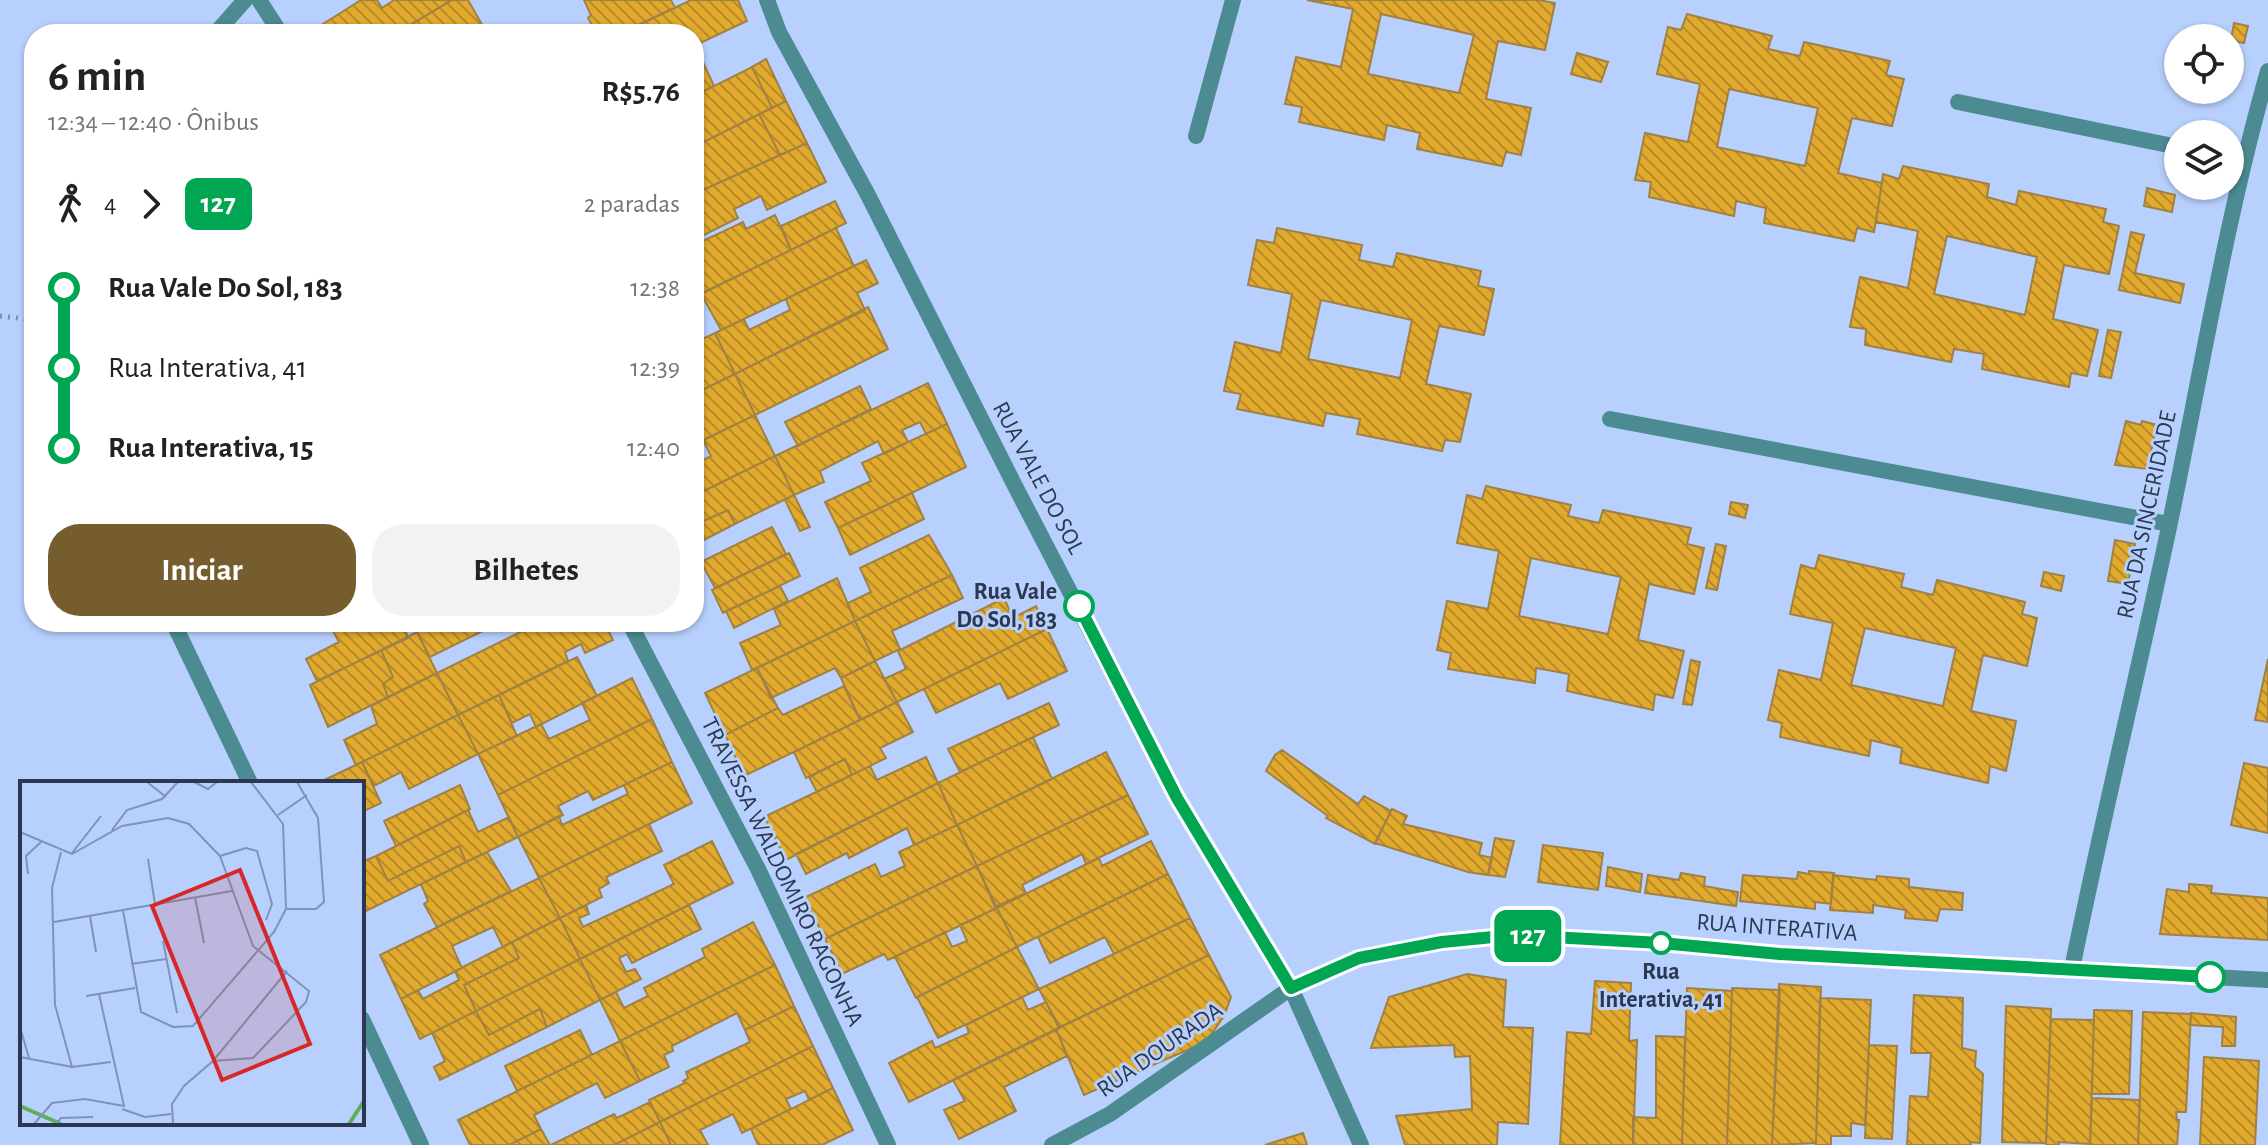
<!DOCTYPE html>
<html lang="pt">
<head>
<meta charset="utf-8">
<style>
	:root { --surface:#fff; --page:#f2f2f2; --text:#222; --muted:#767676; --accent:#755d2e }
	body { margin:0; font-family:"Alegreya Sans",sans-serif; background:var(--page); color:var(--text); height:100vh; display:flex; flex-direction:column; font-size:30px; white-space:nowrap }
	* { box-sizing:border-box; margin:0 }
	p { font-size:26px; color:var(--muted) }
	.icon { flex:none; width:44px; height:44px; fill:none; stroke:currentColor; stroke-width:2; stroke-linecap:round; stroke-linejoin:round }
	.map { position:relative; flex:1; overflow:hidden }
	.panel { position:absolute; left:24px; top:24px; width:680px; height:608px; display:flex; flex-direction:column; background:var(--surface); border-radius:32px; box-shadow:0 2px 6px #0004 }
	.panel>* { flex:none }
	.badge { padding:0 16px; border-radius:12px; font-size:28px; line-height:52px }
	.controls { position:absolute; left:2164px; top:24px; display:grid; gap:16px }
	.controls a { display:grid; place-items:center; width:80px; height:80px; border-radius:50%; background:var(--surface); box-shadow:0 2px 6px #0004; font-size:40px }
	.map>.badge { position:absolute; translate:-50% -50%; box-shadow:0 0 0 4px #fff }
	.legs { display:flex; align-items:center; gap:12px; height:88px; padding:0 24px; font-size:26px }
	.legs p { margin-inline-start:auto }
	.headline { display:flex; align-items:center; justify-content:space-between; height:136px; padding:0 24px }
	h1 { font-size:44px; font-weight:700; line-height:60px }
	.action { display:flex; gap:16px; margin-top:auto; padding:16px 24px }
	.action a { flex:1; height:92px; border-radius:32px; background:var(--accent); color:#fff; font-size:32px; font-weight:700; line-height:92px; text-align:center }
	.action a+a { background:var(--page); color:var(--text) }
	ul { padding:0 24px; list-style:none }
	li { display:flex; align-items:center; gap:28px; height:80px; font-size:30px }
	li i { display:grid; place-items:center; width:12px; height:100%; margin:0 10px; background:currentColor }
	li i::after { content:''; width:20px; height:20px; margin:-10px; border:6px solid; border-radius:50%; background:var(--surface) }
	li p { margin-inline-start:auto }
	li:first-child i { background:linear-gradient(#0000 50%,currentColor 0) }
	li:last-child i { background:linear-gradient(currentColor 50%,#0000 0) }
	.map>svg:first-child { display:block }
</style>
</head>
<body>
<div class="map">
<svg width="2268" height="1145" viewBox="0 0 2268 1145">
	<defs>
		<pattern id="building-back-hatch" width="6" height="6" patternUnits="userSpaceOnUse" patternTransform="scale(2)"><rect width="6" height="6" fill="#e2aa2d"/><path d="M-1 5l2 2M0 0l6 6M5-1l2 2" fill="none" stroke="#b78b29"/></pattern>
	</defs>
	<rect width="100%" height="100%" fill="#b7d0fd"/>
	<path fill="url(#building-back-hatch)" stroke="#a08145" stroke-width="2" fill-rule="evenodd" d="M361,0H377L382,8L394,0H452L395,34H330L323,24Z
		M452,0H468L485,30L478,34H395Z
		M584,0H671L675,8L619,34H597L588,18L591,15Z
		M691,0H738L747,21L694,46V34H682L681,31L675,34H619Z
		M1307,0H1538L1555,3L1545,50L1498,41L1486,99L1531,108L1521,155L1506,152L1502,166L1417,149L1420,133L1387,125L1384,140L1299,122L1302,107L1285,104L1296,57L1341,67L1353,9ZM1381,14L1474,35L1459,93L1368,74Z
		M1687,14L1772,36L1768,49L1800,56L1804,42L1890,61L1886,75L1904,79L1892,126L1852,118L1838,173L1882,183L1874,232L1857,228L1854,241L1764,223L1766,208L1736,201L1734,216L1649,197L1651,182L1635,180L1645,133L1688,142L1700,84L1657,74L1668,27L1681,30ZM1729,89L1818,108L1805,166L1717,147Z
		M2234,23L2248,26L2244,43L2231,40Z
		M1577,53L1608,62L1601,82L1571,74Z
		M766,59L786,101L772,108L752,67Z
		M702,60L714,86L694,96V64Z
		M752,67L772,108L704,142L701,135L694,138V96Z
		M786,101L807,143L780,155L759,114Z
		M759,114L780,155L694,194V147Z
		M807,143L826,182L767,210L761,196L734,209L738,218L694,240V194Z
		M1903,166L1989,184L1987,197L2016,205L2019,191L2106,209L2103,222L2119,226L2109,274L2064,265L2053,319L2098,330L2087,376L2071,373L2069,387L1982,369L1984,354L1954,349L1951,362L1865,345L1866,329L1850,327L1860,277L1908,288L1918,231L1876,222L1883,174L1899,179ZM1947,236L2037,257L2025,315L1934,294Z
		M2147,188L2175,195L2172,212L2144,206Z
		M835,201L846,223L791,250L781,226Z
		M775,215L791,250L696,296L694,245L743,222L746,229Z
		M836,228L854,266L721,330L701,294Z
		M1277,228L1362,245L1359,260L1393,267L1397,253L1481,271L1478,286L1494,289L1484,335L1439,326L1426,384L1471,394L1460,442L1445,440L1442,451L1357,434L1360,419L1326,413L1323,426L1237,409L1241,394L1224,391L1235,342L1281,353L1292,294L1248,285L1257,240L1274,243ZM1321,300L1412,320L1400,378L1308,359Z
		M2131,232L2144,235L2135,273L2184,284L2180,303L2119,290Z
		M866,260L878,283L857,293L865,310L735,374L715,333L744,319L749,330L790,310L786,299Z
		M868,307L888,349L755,415L735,374Z
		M2108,330L2121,332L2111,378L2099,376Z
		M715,333L735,374L694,394V347L700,345L698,341Z
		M735,374L755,415L694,445V394Z
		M928,383L947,424L926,434L920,422L902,430L908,442L884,454L878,441L820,471L824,482L794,495L775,456Z
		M860,386L871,409L798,446L785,422Z
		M755,415L775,456L694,496V465L711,456L703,440Z
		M2126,421L2141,425L2142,421L2157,425L2147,469L2115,465Z
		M947,424L966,467L838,528L825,502L871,481L862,463Z
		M775,456L794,495L735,524L728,510L694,525V496Z
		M1486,486L1571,505L1568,516L1599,523L1603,510L1691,528L1687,544L1704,548L1694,594L1649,584L1638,640L1684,651L1673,698L1655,694L1653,710L1567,691L1569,674L1536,668L1535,683L1448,669L1451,653L1437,650L1447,601L1488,609L1499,551L1457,543L1467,495L1482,499ZM1531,558L1621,577L1608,634L1519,616Z
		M912,493L924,519L850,555L838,528Z
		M794,495L810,527L800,531L785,500Z
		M1731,502L1748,505L1745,518L1729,514Z
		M728,510L735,524L694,545V525Z
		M772,527L786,554L715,588L701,562Z
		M929,535L952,575L855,621L848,603L871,592L860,568Z
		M2115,540L2135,544L2128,584L2108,581Z
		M1716,544L1726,546L1717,590L1706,588Z
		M789,553L800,576L723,613L712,590Z
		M1819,555L1904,574L1901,587L1933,595L1937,580L2025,602L2022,614L2037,618L2027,666L1983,655L1971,711L2016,721L2006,771L1990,766L1988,783L1900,763L1902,748L1871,740L1869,756L1780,737L1782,723L1768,720L1779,670L1821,680L1833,623L1790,614L1801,565L1815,569ZM1865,628L1956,648L1943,706L1851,685Z
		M2044,572L2064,576L2061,591L2041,586Z
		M952,575L963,598L892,631L900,649L875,661L855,621Z
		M837,578L855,621L752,670L740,643L781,625L774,609Z
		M780,586L788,601L734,628L726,611Z
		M1004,598L1013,618L1036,606L1047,629L897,702L884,679L906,669L898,651Z
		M855,621L875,661L841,678L835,668L771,698L757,668Z
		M333,622H403L408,638L317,681L306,659L339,642L329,624Z
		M412,622H439L417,632Z
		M439,622H501L430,657L417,632Z
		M541,622H604L613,640L585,653L581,644L565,652L568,661L458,715L437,673Z
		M1047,629L1067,671L1008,699L1000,683L936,713L924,689Z
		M417,632L437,673L388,697L383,684L393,677L381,650Z
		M381,650L393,677L383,684L388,697L328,727L310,685Z
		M577,657L597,696L536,727L530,714L512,723L499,695Z
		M2268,659V722L2255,720Z
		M1691,660L1700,662L1692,705L1683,704Z
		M875,661L897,702L860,720L841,678Z
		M757,668L778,708L725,735L705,693Z
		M437,673L458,715L356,765L344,740L377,724L371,706Z
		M632,678L652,719L498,795L478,754L541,724L549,739L590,720L582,703Z
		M844,686L860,720L744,776L725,735L778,708L783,715Z
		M499,695L517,736L478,754L458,715Z
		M897,702L913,732L880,748L886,758L852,775L845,759L806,778L794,752Z
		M1049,703L1059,725L960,772L948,749Z
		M458,715L478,754L409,789L401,772L374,786L362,762Z
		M652,719L672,762L593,800L588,791L558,806L563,815L518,837L498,795Z
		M1033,737L1052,779L957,825L938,783Z
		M1282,750L1358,804L1364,796L1391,811L1375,844L1326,818L1328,816L1266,771L1275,755Z
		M1106,752L1128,795L977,866L957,825Z
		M926,757L938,783L786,860L764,817L870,766L877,780Z
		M845,759L852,775L817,792L809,777Z
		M362,762L381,803L362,812V783H318Z
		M672,762L692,803L539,878L518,837L559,816L562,825L628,794L624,785Z
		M2244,763L2268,768V833L2231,825Z
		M938,783L957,825L914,845L907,828L849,858L847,853L806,874L796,854Z
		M460,785L470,809L396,846L384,821Z
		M1128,795L1148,834L1086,864L1082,854L1022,885L1026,893L995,907L977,866Z
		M1392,809L1407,816L1403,824L1482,843L1479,855L1492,858L1488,875L1468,872L1375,843Z
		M468,810L478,832L509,817L518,837L466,862L459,846L388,881L376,856Z
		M649,824L662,851L606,877L609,883L599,889L602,897L560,918L539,878Z
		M957,825L977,866L825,939L804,898L875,864L881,877L905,866L899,852Z
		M1495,838L1514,841L1505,877L1488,875Z
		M712,841L733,883L580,959L560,918L586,905L589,914L579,918L583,927L674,884L664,865Z
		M1151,841L1168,874L1017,947L997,908L1099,858L1102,866Z
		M1543,845L1603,853L1598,890L1538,882Z
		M459,846L466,862L362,913V862L376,856L388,881Z
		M487,852L511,891L437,927L424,904L428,901L421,884Z
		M977,866L997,908L888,960L884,954L842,974L825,939Z
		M1608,867L1642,874L1640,892L1606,886Z
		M1809,871L1834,873L1831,904L1815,902V909L1740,901L1743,875L1797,879L1798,872L1809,874Z
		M1681,873L1705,877L1704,886L1738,892L1736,906L1645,893L1648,875L1679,880Z
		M1168,874L1190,918L1114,954L1105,937L1050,963L1038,937Z
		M1833,875L1876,880L1877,876L1909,879V887L1963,893L1962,910L1940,909L1937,921L1905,918L1906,910L1873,905V913L1830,910Z
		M539,878L560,918L503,947L493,927L452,946L462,968L401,999L380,955Z
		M2189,884L2212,886L2211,893L2268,898V940L2160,934L2167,889L2189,892Z
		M689,905L701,929L632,963L627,954L619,958L626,972L635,969L641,979L600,1000L580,959Z
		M997,908L1017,947L916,998L895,957L945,932L952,947L967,941L960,925Z
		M560,918L580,959L476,1011L464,985L519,958L512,942Z
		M1190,918L1209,955L1059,1028L1039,989Z
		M753,922L775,965L620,1041L600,1000L616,992L624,1008L648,996L644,988L705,957L702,949Z
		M512,942L519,958L464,985L476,1011L420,1039L401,999L418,990L423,999L459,980L455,971Z
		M1017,947L1039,989L938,1038L917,997Z
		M1209,955L1231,997L1224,1016L1206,1042L1084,1095L1056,1029Z
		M580,959L600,1000L547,1027L540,1009L489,1035L476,1011Z
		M775,965L794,1006L745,1030L737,1013L672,1046L673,1051L664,1055L669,1067L640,1081L620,1041Z
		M1467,974L1506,980L1503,1027L1533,1028L1528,1124L1498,1122L1497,1145H1405L1396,1116L1472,1109L1470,1056L1455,1057L1454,1045L1371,1048L1389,997Z
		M1595,981L1631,983L1629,1041L1637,1040L1633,1145H1560L1567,1032L1591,1034Z
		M1779,984L1821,987L1816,1143L1772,1145Z
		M1687,988L1732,991L1727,1145H1682Z
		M1732,988L1780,990L1772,1145H1727Z
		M1914,995L1963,998L1962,1048L1976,1051L1975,1067L1983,1074L1980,1143L1970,1142L1971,1145H1907L1910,1096L1928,1097L1931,1053H1911Z
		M1022,997L1028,1010L1046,1002L1060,1028L909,1102L889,1063L932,1041L935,1048L969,1033L966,1025Z
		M1820,998L1871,1000L1865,1125L1851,1123V1136H1831V1145H1816Z
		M794,1006L813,1046L660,1122L649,1100L685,1083L683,1081L688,1078L686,1072L750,1042L745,1030Z
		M2006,1006L2051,1009L2046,1143L2002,1142Z
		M540,1009L547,1027L440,1080L434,1067L445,1061L432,1033L476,1011L489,1035Z
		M2094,1010L2132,1011L2129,1094H2092Z
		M2143,1012L2191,1014L2186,1112H2176L2177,1120H2179L2177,1145H2138Z
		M2191,1013L2236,1017L2235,1046H2222L2223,1027L2190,1025Z
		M2051,1019L2094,1020L2090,1144L2058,1142L2059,1145H2046Z
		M1056,1029L1067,1056L1004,1087L1016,1111L959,1139L944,1110L965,1101L953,1080Z
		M580,1030L592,1055L517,1091L505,1066Z
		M1656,1036L1685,1037L1682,1145H1633V1117L1656,1118Z
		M620,1041L640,1081L605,1098L597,1083L534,1115L541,1129L509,1145H470L458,1120Z
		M1869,1045L1897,1046L1892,1139L1865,1138Z
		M813,1046L833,1088L809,1100L805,1091L786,1099L791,1109L742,1133L733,1114L700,1130L708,1145H671L660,1122Z
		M2204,1057L2259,1061L2255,1145H2200Z
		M833,1088L853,1130L822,1145H758L751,1129Z
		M2092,1098L2140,1100L2138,1145H2090Z
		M650,1102L660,1122L614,1145H551L614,1114L617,1118Z
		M660,1122L671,1145H614Z
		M541,1129L550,1145H509Z
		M1303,1133L1307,1145H1265Z"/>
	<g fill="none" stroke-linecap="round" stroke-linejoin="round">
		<path stroke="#788bae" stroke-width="5" stroke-dasharray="2 6" stroke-linecap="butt" d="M0,316L34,320"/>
		<path stroke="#4c8b91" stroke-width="16" d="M259,0L281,34
			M767,0L779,32L868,195L1015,486L1177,798L1291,988L1361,1145
			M215,34L245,0
			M1958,102L2178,147
			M1196,136L1233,0
			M1610,419L2169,524
			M173,622L250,783
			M629,622L758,869L888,1145
			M2072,969C2103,815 2141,662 2173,508C2203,362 2227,215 2268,71
			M362,1019L421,1145
			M1052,1145L1110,1114L1291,988L1359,958L1442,942L1514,935L1661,943L1780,954L2268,980"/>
	</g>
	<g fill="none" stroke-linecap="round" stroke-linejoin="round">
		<defs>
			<path id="line-1" d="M1079,606L1177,798L1291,988L1359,958L1442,942L1514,935L1661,943L1780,954L2210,977"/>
		</defs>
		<use href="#line-1" stroke="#fff" stroke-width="18"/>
		<use href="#line-1" stroke="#00a651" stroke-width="12"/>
	</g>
	<g fill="#fff" stroke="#00a651" stroke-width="4">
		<circle cx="1079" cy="606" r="14"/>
		<circle cx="1661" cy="943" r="10"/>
		<circle cx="2210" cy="977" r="14"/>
	</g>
	<g text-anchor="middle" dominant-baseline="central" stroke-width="6" stroke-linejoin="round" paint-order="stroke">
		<g font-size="24" fill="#2c384f" stroke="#b7d0fd">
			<text transform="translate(1038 478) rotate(62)">RUA VALE DO SOL</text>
			<text transform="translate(2147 515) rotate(-78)">RUA DA SINCERIDADE</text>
			<text transform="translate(782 872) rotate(64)">TRAVESSA WALDOMIRO RAGONHA</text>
			<text transform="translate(1777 928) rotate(4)">RUA INTERATIVA</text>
			<text transform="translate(1160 1050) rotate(-35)">RUA DOURADA</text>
		</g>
		<g font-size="24" font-weight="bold" fill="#2c384f" stroke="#b7d0fd" text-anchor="end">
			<text x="1057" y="592">Rua Vale<tspan x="1057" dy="28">Do Sol, 183</tspan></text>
			<text x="1661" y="972" text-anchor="middle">Rua<tspan x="1661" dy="28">Interativa, 41</tspan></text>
		</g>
	</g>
	<g transform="translate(20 781)">
		<rect width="344" height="344" fill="#b7d0fd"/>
		<path fill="none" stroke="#5eaf59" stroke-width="4" d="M0,325L41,343M329,343L344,320"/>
		<path fill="none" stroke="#7f93b7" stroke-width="2" d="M127,1L146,16M174,1L188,8L197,1M258,34L287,14M92,49L107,29L142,18L158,1M0,51L52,73L102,45L148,37L169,43L200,75L233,165L289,210L286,221L233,277L193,280L164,305L152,323L153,343M41,71L32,107L35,224L52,286M52,72L81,35M200,75L226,67L237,70L252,123L246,139M128,78L135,123M8,93L6,75L21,61M175,116L184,162M266,128H296L304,121L298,37L277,1M103,129L121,231L153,246L173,245L254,151L266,128L263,43L231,1M70,135L76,171M34,141L212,110M143,160L157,232M111,183L146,178M66,215L115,207M0,246L9,277M0,276L52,286L91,281M193,280L267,190M102,328L125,336L151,333M14,343L32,322L65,318L104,325L79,213M36,343L41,337L73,336"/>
		<path fill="#d62828" fill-opacity="0.15" stroke="#d62828" stroke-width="4" d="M220,89L290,263L202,299L132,125Z"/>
		<rect width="344" height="344" fill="none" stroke="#2c384f" stroke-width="4"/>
	</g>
</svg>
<div class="controls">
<a><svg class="icon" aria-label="locate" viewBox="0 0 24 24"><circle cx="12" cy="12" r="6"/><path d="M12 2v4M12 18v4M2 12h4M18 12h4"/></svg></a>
<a><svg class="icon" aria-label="layers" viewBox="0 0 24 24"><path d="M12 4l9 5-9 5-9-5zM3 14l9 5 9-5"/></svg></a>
</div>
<b class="badge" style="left:1528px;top:936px;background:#00a651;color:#fff">127</b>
<section class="panel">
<div class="headline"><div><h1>6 min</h1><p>12:34 – 12:40 · Ônibus</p></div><b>R$5.76</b></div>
<div class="legs"><svg class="icon" aria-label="walk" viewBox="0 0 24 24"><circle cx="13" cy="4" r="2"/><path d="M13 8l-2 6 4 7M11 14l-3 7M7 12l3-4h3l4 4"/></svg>4<svg class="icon" aria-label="forward" viewBox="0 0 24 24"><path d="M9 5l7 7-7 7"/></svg><b class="badge" style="background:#00a651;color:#fff">127</b><p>2 paradas</p></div>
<ul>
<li><i style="color:#00a651"></i><b>Rua Vale Do Sol, 183</b><p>12:38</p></li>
<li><i style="color:#00a651"></i><span>Rua Interativa, 41</span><p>12:39</p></li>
<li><i style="color:#00a651"></i><b>Rua Interativa, 15</b><p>12:40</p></li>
</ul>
<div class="action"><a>Iniciar</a><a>Bilhetes</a></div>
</section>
</div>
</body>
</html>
